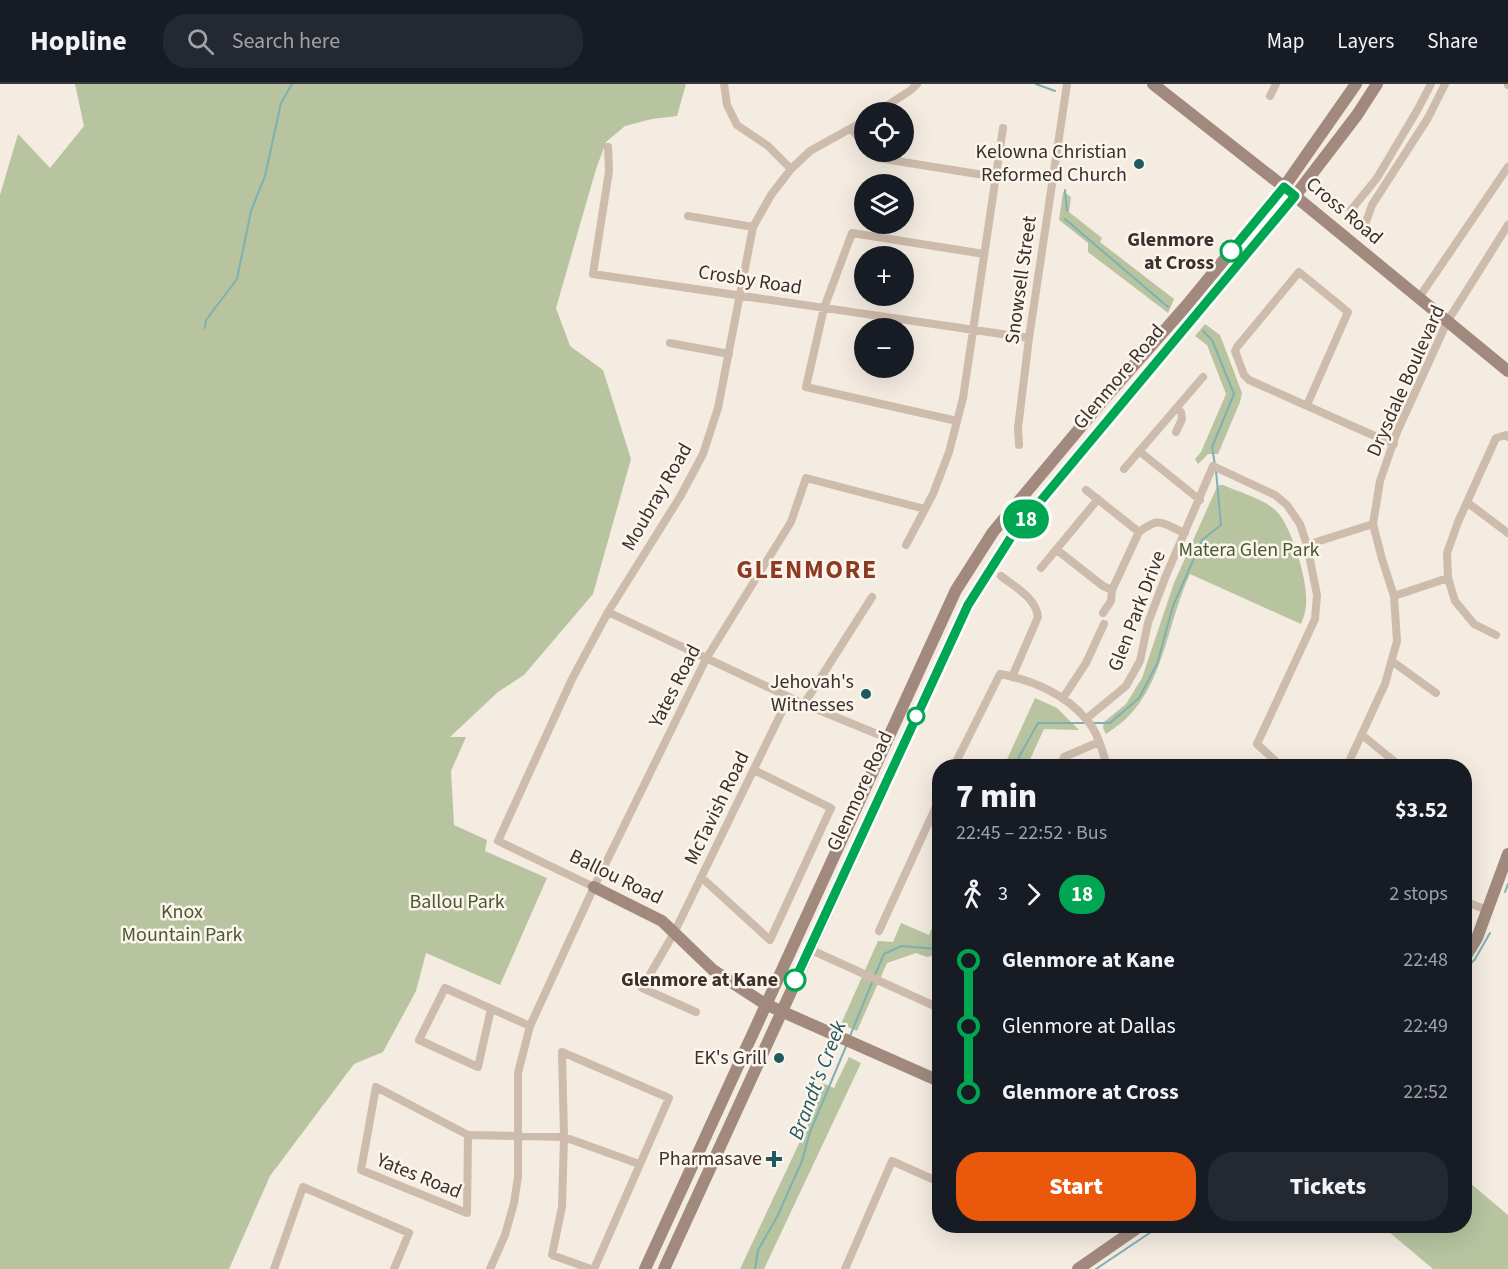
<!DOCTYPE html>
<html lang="en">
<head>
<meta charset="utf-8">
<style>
	:root { --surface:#171b24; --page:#242831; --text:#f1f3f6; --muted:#9ea1a6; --line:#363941; --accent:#ea580c }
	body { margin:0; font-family:"Source Sans 3",sans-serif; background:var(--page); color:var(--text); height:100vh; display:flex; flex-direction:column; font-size:22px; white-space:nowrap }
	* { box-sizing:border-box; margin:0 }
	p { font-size:20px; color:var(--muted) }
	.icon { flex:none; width:33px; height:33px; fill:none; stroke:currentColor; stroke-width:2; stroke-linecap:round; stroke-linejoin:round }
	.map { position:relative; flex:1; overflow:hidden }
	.sheet { position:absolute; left:932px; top:675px; width:540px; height:474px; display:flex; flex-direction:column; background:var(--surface); border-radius:24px; box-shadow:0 6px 24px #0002 }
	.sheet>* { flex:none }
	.badge { padding:0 12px; border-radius:20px; font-size:21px; line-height:39px }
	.tools { position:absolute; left:854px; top:18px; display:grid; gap:12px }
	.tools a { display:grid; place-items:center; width:60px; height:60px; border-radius:50%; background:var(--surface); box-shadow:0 6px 24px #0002; font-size:30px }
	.map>.badge { position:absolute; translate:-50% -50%; box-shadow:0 0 0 3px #fff }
	.legs { display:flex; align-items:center; gap:9px; height:66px; padding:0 24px; font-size:20px }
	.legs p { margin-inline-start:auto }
	.headline { display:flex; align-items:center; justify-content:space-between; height:102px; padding:0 24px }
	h1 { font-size:33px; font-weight:800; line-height:45px }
	.action { display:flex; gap:12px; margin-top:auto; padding:12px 24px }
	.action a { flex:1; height:69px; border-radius:24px; background:var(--accent); color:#fff; font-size:24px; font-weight:800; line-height:69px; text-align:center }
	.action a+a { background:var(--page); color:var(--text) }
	ul { padding:0 24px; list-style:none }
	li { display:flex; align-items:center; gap:21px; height:66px; font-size:22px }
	li i { display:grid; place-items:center; width:9px; height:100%; margin:0 8px; background:currentColor }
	li i::after { content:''; width:15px; height:15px; margin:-8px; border:4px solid; border-radius:50%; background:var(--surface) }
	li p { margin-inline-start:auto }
	li:first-child i { background:linear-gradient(#0000 50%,currentColor 0) }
	li:last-child i { background:linear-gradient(currentColor 50%,#0000 0) }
	header { display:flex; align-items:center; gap:36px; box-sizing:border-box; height:84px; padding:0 30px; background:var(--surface); border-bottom:2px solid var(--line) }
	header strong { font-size:28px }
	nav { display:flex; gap:33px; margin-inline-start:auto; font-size:21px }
	.search { width:420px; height:54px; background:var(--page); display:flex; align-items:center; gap:15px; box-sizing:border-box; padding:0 21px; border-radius:24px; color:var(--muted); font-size:22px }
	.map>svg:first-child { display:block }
</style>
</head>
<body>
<header>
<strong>Hopline</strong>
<div class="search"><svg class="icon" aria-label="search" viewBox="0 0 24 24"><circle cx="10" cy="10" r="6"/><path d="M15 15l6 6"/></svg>Search here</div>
<nav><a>Map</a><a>Layers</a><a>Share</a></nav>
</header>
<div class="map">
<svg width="1508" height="1185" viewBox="0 0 1508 1185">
	<rect width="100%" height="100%" fill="#f4ebe1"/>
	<path fill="#b8c4a0" d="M75,0H686L677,32L652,35L625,42L606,58L596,85L556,224L570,262L603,286L631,375L593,510L524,591L498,608L450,653H466L451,687L454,741L487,756L485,767L547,794L500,901L426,869L416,907L383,968L354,980L270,1092L229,1185H0V111L18,50L50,84L84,42Z
		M1063,108L1071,113L1069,128L1102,154L1100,158L1174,215L1168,229L1088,168V159L1059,136Z
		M1205,240L1220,251L1242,309L1240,318L1218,370H1208L1198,380L1195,375L1201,368L1226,310L1207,261L1195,252Z
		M1219,401H1223C1239,408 1261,414 1274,425C1290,437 1306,492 1306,512C1307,522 1305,531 1301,540L1190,490C1170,532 1164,591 1134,626C1126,636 1116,643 1106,650L1103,644L1104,638L1126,620L1142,594L1174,499L1216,405Z
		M1035,614L1057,624L1079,646L1044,645L1027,682H1004Z
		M939,828V870L927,873L916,869L887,879L857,947L841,940L878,857L893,858L901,839L929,851Z
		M849,973L861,979L764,1185H740L811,1034L814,1018L822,999L834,1004Z
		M1464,1094L1508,1131V1185H1433L1382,1142H1464Z"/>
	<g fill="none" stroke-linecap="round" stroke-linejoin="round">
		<path stroke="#7fb0b2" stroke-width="2" d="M1036,0L1055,7
			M1065,106L1067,127
			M1065,135L1168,223
			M205,244L206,236L237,195L251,127L265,92L281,19L292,0
			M1203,247L1212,256L1234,310L1212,363L1215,381
			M1092,639H1110L1139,614L1157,580L1173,522L1202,456L1221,441L1216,387
			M1014,682L1038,639H1086
			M1505,808L1508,800
			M1464,887L1475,875L1490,849
			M875,891L884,870L901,862L938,865L939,863
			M850,952L873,896
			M755,1185L758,1166L777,1133L802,1077L810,1048L847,960
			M1096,1185L1160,1142"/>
		<path stroke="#cdbbac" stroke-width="8" d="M724,0L727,21L737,41L768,62L791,85
			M1431,0L1418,25L1377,94L1351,126L1350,131L1352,138L1361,140L1366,138L1372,121L1428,34L1445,0
			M1508,0V1
			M1270,12L1276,0
			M877,28L911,6L917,0
			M851,45L864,59
			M608,63L609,87L593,190L1029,254
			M872,68L878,74L996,93
			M688,132L753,143
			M1418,215L1508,83
			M670,259L729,270
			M1307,321L1348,228L1299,188L1237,263L1235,267L1244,291L1249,296L1386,357L1394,360
			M1176,324L1181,328L1182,335L1176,348
			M957,337L806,303L824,224L852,149L984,170
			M1019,361L1018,344L1029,254L1067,0
			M1139,367L1200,416
			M1124,385L1203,293
			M1086,406L1139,448L1112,506
			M1468,419L1508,449
			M1139,448C1161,431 1162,440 1185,449
			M906,461L933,410L949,368L963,314L1003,44
			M1307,461L1373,440
			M1057,466L1103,502L1112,506L1111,517L1103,529
			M1041,484L1098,415
			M1001,492C1015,503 1036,514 1038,533L1012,593
			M1394,512L1448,494
			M608,528L804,620L887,654
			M1496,551L1474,540L1455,517L1448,494L1447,469L1458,438L1496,354L1506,351L1508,353
			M1393,578L1436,609
			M1063,614L1086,579L1104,540
			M804,620L872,513
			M1086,635L1126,602L1140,577L1148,539L1165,494L1213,382L1275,411L1287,421L1300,440L1307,461L1317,511L1315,535L1257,660L1281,682
			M1362,651L1400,682
			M954,682L1000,590C1032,596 1065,610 1086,635C1098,648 1102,666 1107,682
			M1061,682L1064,673L1099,658
			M1347,682L1385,600L1397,557L1394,512L1382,475L1373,440L1380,397L1397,348L1447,238L1508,141
			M701,793L770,856L831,724L754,686
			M594,803L498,757L572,595L608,528L680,413L703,370L718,324L753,143L771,111L791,85L810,67L864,37
			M1464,817L1487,826
			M879,847L939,716
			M809,865L939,924
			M491,925L478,983L419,956L445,904L530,942
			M696,928L642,904L674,849L789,613
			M468,1051L467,1129L361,1086L376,1003L468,1051L564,1053L639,1080
			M274,1185L303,1103L409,1149L394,1185
			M490,1185L505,1151L514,1119L518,1093V989L530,942L594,803L706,575L791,438L806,394L925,425
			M591,1185L552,1171L562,1123L564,1053L562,968L669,1014L594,1185
			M845,1185L892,1077L939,1098"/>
		<path stroke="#a18a7d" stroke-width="12" d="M1153,0L1284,103L1508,287
			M594,803L662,837L713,886L765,920L939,997
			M1464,875L1477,854L1508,770
			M645,1185L956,506L993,448L1105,314L1186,222L1284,103L1356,0
			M664,1185L968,521L1013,450L1295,112L1357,31L1377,0
			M1078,1185L1140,1142"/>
	</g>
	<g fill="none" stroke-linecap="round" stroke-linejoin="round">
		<defs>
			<path id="line-1" d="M795,896L968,521L1013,450L1295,112L1284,103L1231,167"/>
		</defs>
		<use href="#line-1" stroke="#fff" stroke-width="14"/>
		<use href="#line-1" stroke="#00a651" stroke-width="9"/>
	</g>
	<g fill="#1f5a5e" stroke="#fbf5ee" stroke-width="2">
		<circle cx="1139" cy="80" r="6"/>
		<circle cx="866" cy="610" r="6"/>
		<circle cx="779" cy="974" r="6"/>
		<path d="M771 1066h6v6h6v6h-6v6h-6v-6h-6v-6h6z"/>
	</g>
	<g fill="#fff" stroke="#00a651" stroke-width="3">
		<circle cx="1231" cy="167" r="10"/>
		<circle cx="916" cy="632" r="8"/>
		<circle cx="795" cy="896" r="10"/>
	</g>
	<g text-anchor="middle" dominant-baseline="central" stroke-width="5" stroke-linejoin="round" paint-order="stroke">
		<g font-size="20" fill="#3b302b" stroke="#fbf5ee" text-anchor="end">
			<text x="1127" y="68">Kelowna Christian<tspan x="1127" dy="23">Reformed Church</tspan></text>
			<text x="854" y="598">Jehovah's<tspan x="854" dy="23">Witnesses</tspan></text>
			<text x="767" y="974">EK's Grill</text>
			<text x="762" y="1075">Pharmasave</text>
		</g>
		<g font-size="20" fill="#3b302b" stroke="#fbf5ee">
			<text transform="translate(1344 127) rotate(40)">Cross Road</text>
			<text transform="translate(750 196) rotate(9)">Crosby Road</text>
			<text transform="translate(1021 196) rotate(-82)">Snowsell Street</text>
			<text transform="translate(1119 293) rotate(-50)">Glenmore Road</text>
			<text transform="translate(1406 297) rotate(-66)">Drysdale Boulevard</text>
			<text transform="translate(657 413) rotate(-60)">Moubray Road</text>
			<text transform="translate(1137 527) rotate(-69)">Glen Park Drive</text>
			<text transform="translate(675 602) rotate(-63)">Yates Road</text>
			<text transform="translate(860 707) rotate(-65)">Glenmore Road</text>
			<text transform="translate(717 724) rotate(-64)">McTavish Road</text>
			<text transform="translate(616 793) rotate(26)">Ballou Road</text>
			<text transform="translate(419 1092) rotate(22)">Yates Road</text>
		</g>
		<g font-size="20" font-weight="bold" fill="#3b302b" stroke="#fbf5ee" text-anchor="end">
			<text x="1214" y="156">Glenmore<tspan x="1214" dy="23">at Cross</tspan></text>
			<text x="778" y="896">Glenmore at Kane</text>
		</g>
		<g font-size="20" fill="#4a5a2e" stroke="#fbf5ee">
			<text x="1249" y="466">Matera Glen Park</text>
			<text x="457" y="818">Ballou Park</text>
			<text x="182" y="828">Knox<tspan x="182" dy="23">Mountain Park</tspan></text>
		</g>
		<g font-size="21" font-style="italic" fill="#1f5a5e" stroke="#fbf5ee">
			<text transform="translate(817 996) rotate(-69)">Brandt's Creek</text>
		</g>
		<g font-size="26" font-weight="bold" letter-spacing="1.5" fill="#8c3b22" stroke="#fbf5ee">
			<text x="807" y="485">GLENMORE</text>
		</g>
	</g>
</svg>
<div class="tools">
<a><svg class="icon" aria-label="locate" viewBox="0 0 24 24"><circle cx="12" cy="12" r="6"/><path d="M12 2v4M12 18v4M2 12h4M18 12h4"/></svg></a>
<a><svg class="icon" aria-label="layers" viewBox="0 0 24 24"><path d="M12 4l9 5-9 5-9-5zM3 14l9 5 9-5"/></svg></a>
<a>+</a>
<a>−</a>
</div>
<b class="badge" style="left:1026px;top:435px;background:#00a651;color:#fff">18</b>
<section class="sheet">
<div class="headline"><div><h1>7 min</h1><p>22:45 – 22:52 · Bus</p></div><b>$3.52</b></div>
<div class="legs"><svg class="icon" aria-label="walk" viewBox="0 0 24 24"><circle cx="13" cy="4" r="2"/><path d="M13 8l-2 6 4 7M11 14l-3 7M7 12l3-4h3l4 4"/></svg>3<svg class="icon" aria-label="forward" viewBox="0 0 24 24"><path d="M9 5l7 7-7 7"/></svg><b class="badge" style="background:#00a651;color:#fff">18</b><p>2 stops</p></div>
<ul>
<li><i style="color:#00a651"></i><b>Glenmore at Kane</b><p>22:48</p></li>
<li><i style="color:#00a651"></i><span>Glenmore at Dallas</span><p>22:49</p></li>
<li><i style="color:#00a651"></i><b>Glenmore at Cross</b><p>22:52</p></li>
</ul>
<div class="action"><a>Start</a><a>Tickets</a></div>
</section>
</div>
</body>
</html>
